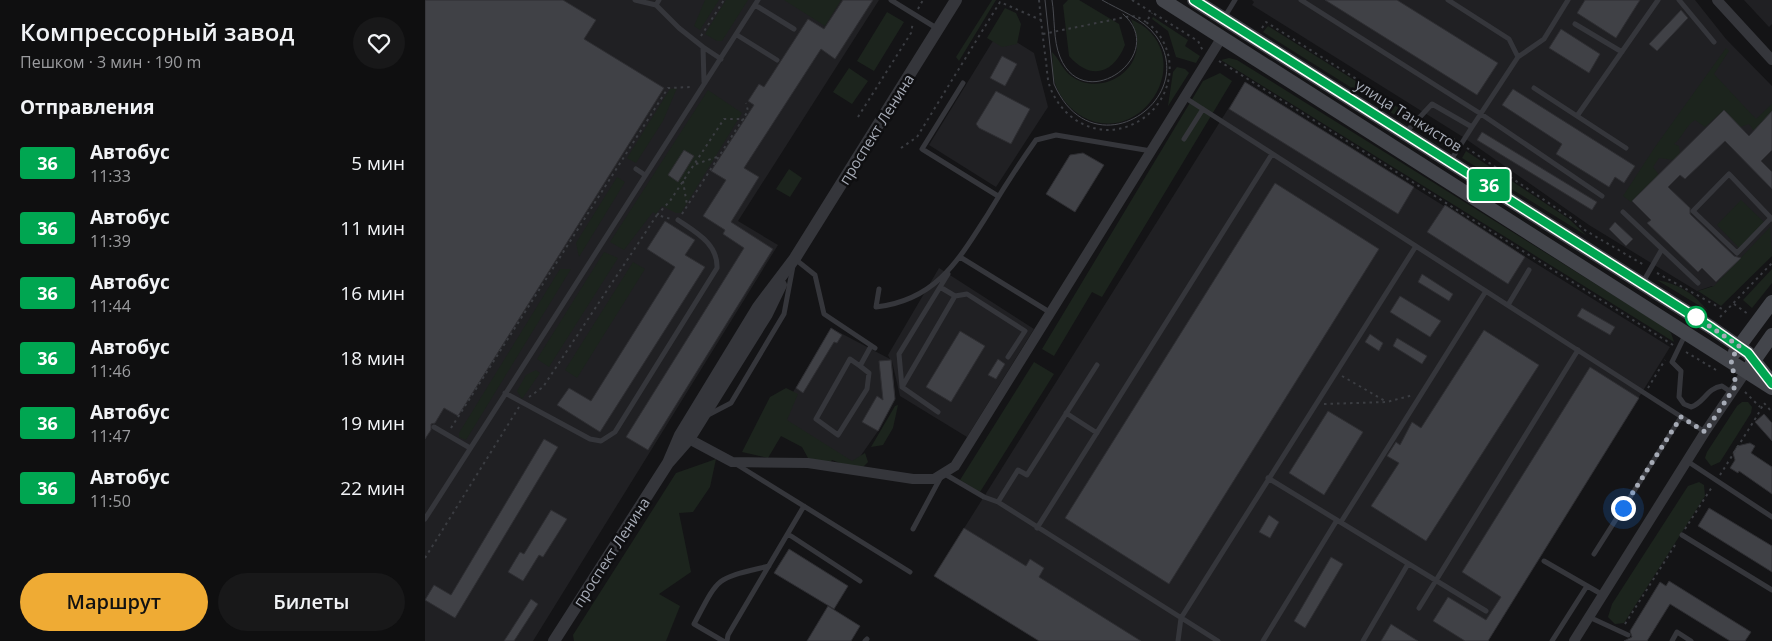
<!DOCTYPE html>
<html lang="ru">
<head>
<meta charset="utf-8">
<style>
	:root { --surface:#0f0f10; --page:#181819; --text:#f1f3f6; --muted:#9b9c9f; --accent:#efab34 }
	body { margin:0; font-family:"Open Sans",sans-serif; background:var(--page); color:var(--text); height:100vh; display:flex; flex-direction:column; font-size:19px; white-space:nowrap }
	* { box-sizing:border-box; margin:0 }
	p { font-size:16px; color:var(--muted) }
	.icon { flex:none; width:28px; height:28px; fill:none; stroke:currentColor; stroke-width:2; stroke-linecap:round; stroke-linejoin:round }
	.map { position:relative; flex:1; overflow:hidden }
	.side { display:flex; flex-direction:column; background:var(--surface); width:425px }
	.side>* { flex:none }
	.badge { padding:0 10px; border-radius:4px; font-size:18px; line-height:32px }
	.you { position:absolute; width:25px; height:25px; margin:-12px; border:4px solid #fff; border-radius:50%; background:#1a73e8; box-shadow:0 0 0 8px #1a73e833 }
	.map>.badge { position:absolute; translate:-50% -50%; box-shadow:0 0 0 2px #fff }
	h2 { padding:0 20px; font-size:19px; line-height:45px }
	.round { display:grid; place-items:center; flex:none; width:52px; height:52px; border-radius:26px; background:var(--page) }
	.headline { display:flex; align-items:center; justify-content:space-between; height:85px; padding:0 20px }
	h1 { font-size:24px; font-weight:600; line-height:38px }
	.cta { display:flex; gap:10px; margin-top:auto; padding:10px 20px }
	.cta a { flex:1; height:58px; border-radius:30px; background:var(--accent); color:#111; font-size:20px; font-weight:600; line-height:58px; text-align:center }
	.cta a+a { background:var(--page); color:var(--text) }
	ul { padding:0; list-style:none }
	li { display:flex; align-items:center; gap:15px; height:65px; padding:0 20px }
	li div { flex:1 }
	li b { display:block; font-size:19px }
	li em { font-style:normal }
	li .badge { min-width:55px; font-weight:700; text-align:center }
	main { display:flex; flex:1; min-height:0 }
	.map>svg:first-child { display:block }
</style>
</head>
<body>
<main>
<section class="side">
<div class="headline"><div><h1>Компрессорный завод</h1><p>Пешком · 3 мин · 190 m</p></div><a class="round"><svg class="icon" aria-label="heart" viewBox="0 0 24 24"><path d="M12 20l-8-8c-3-5 5-10 8-4 3-6 11-1 8 4z"/></svg></a></div>
<h2>Отправления</h2>
<ul>
<li><span class="badge" style="background:#00a651;color:#fff">36</span><div><b>Автобус</b><p>11:33</p></div><em>5 мин</em></li>
<li><span class="badge" style="background:#00a651;color:#fff">36</span><div><b>Автобус</b><p>11:39</p></div><em>11 мин</em></li>
<li><span class="badge" style="background:#00a651;color:#fff">36</span><div><b>Автобус</b><p>11:44</p></div><em>16 мин</em></li>
<li><span class="badge" style="background:#00a651;color:#fff">36</span><div><b>Автобус</b><p>11:46</p></div><em>18 мин</em></li>
<li><span class="badge" style="background:#00a651;color:#fff">36</span><div><b>Автобус</b><p>11:47</p></div><em>19 мин</em></li>
<li><span class="badge" style="background:#00a651;color:#fff">36</span><div><b>Автобус</b><p>11:50</p></div><em>22 мин</em></li>
</ul>
<div class="cta"><a>Маршрут</a><a>Билеты</a></div>
</section>
<div class="map">
<svg width="1347" height="641" viewBox="0 0 1347 641">
	<rect width="100%" height="100%" fill="#141416"/>
	<path fill="#202023" d="M0,0H454L313,221L353,245L108,641H0Z
		M827,0H1270L1301,39L1347,86V253L1302,299L1287,286L1272,291L1164,225L1038,137L827,5L829,2Z
		M1319,0H1347V24L1344,27Z
		M574,31L609,53L623,107L571,187L504,145Z
		M820,82L1245,347L1063,641H614L509,576Z
		M514,268L609,329L542,437L475,396L467,361L470,398L453,431L430,464L352,419L406,328L465,359L463,355Z"/>
	<path fill="#1c241d" d="M280,0H294L275,30L269,26Z
		M301,0H323L297,41H292L280,34Z
		M359,0H416L400,26Z
		M567,0H571L534,61L531,57Z
		M643,0H654L694,24L700,45C688,74 666,81 644,56L638,5Z
		M580,8L591,13L596,24L592,44L577,47L562,38Z
		M462,12L479,22L449,71L432,61Z
		M728,17L763,40L760,46L775,56L771,63L751,57L743,31L727,19Z
		M706,19C711,22 718,25 722,29C767,70 712,147 658,117C646,110 636,99 631,86C627,76 628,63 627,52C634,59 638,70 646,76C671,95 711,77 712,45C713,36 709,28 706,19Z
		M843,26L985,115L981,122L838,32Z
		M1301,48L1304,51L1289,74L1331,119L1347,104V111L1329,131L1324,124L1315,127L1299,110L1280,127L1270,120C1260,126 1258,137 1249,144L1254,146L1255,154L1249,160L1234,158L1228,167L1234,175L1206,202L1198,196L1230,147Z
		M804,58L812,60L1241,328L1246,333L1249,342L796,60Z
		M752,67L760,69L764,73L743,106L748,72Z
		M424,68L443,81L427,104L408,92Z
		M795,73L807,81L677,297L667,292L629,356L617,349L778,81Z
		M252,88L238,121L211,163L202,158L245,89Z
		M283,90L317,113L256,213H251L237,206L231,214L228,212L199,250L185,242Z
		M995,122L1030,144L1026,150L990,128Z
		M1041,151L1144,219L1162,236L1037,158Z
		M364,169L377,178L365,197L351,189Z
		M192,177L200,182L154,257L151,243Z
		M1316,200L1339,222L1314,248L1292,225Z
		M1345,227L1347,256L1296,306L1273,291L1289,286Z
		M179,252L193,258L124,367L112,359Z
		M208,262L220,269L152,378L140,370Z
		M135,269H146L41,440L34,437V433Z
		M1347,269V283L1327,308L1318,300Z
		M1232,280C1255,284 1269,294 1283,311Z
		M609,362L629,374L555,492L535,480Z
		M111,370L115,373L97,399L92,391L101,375Z
		M361,388L373,394L362,420L427,461L440,453L443,462L436,469L428,468L407,460L405,463L383,458L377,447L356,436L343,458L317,452L345,397Z
		M1317,402H1323L1327,407L1326,413L1295,462L1286,466L1280,458L1282,452L1312,406Z
		M473,405L468,428L458,445L446,447L470,406Z
		M291,459L285,487L268,512L254,513L266,572L234,594L255,606L241,641H149L148,635L251,473Z
		M1274,482L1279,485L1280,496L1199,623L1190,624L1183,617L1187,604L1263,486Z"/>
	<path fill="#404146" stroke="#2e2e32" d="M0,0H138L171,20L159,39L239,88L33,416L19,408L10,423L6,424V430L0,439Z
		M418,0H448L410,59L396,49L319,168L334,177L306,222L348,249L223,450L201,437L319,248L298,234L300,230L278,216L301,180L286,171L329,105L323,101L334,84L339,87L383,19L399,29Z
		M900,0H972L1073,63L1052,95Z
		M1160,0H1215L1191,38L1152,13Z
		M1256,10L1263,18L1232,51L1224,44Z
		M1136,29L1175,54L1164,73L1124,48Z
		M577,56L592,64L580,86L565,78Z
		M820,82L989,187L973,214L804,109Z
		M1088,89L1210,166L1199,183L1190,177L1184,187L1131,154L1137,144L1077,105Z
		M571,91L605,109L586,144L554,128L551,124Z
		M1299,110L1324,136L1347,111V150L1336,161L1347,172V189L1300,141L1260,179L1255,175L1243,187L1265,208V214L1309,256L1316,258L1291,282L1277,268L1273,272L1222,223L1226,220L1207,201Z
		M1057,132L1172,202L1167,210L1052,140Z
		M259,150L269,156L253,182L243,175Z
		M658,153L679,165L650,212L621,194L645,155Z
		M850,183L954,249L744,584L640,518Z
		M1020,205L1100,257L1083,284L1002,232Z
		M240,221L270,240L260,255L280,267L175,432L132,405L144,388L166,401L250,267L222,249Z
		M1190,222L1208,239L1201,246L1184,229Z
		M997,274L1028,294L1024,301L993,282Z
		M975,296L1016,321L1005,337L965,312Z
		M1157,308L1190,327L1185,335L1152,316Z
		M406,328L417,335L412,343L409,342L378,393L371,388Z
		M1059,330L1114,365L1001,541L946,506L974,463L962,456L971,442L975,445L987,422L996,428Z
		M535,331L560,346L526,402L501,387Z
		M945,334L958,343L954,351L940,342Z
		M972,338L1002,356L997,364L968,346Z
		M573,359L580,364L571,379L563,375Z
		M466,360L470,399L453,431L437,422L452,396L458,400L454,361Z
		M1165,367L1214,398L1063,641H1040L1008,621L1023,597L1061,620L1076,597L1037,572Z
		M903,411L938,432L899,495L864,473Z
		M1339,414L1347,423V441L1330,422Z
		M119,439L133,447L30,618L0,600L9,585L26,595Z
		M1325,443L1330,446L1326,453L1347,467V494L1314,471L1313,473L1305,468L1310,460L1308,453L1312,446Z
		M1284,508L1347,546V572L1273,526Z
		M126,510L142,519L118,557L114,555L98,581L83,572L95,552L99,554Z
		M844,515L854,522L845,538L834,532Z
		M539,528L601,566L605,559L619,568L614,577L716,641H614L509,576Z
		M364,549L423,586L409,609L349,573Z
		M906,557L918,564L880,628L869,621Z
		M1244,581L1326,632L1320,641H1305L1245,604L1222,641H1199L1207,637L1205,631L1235,582L1241,586Z
		M106,599L113,604L89,641H79Z
		M403,606L435,626L426,641H382Z
		M966,624L993,641H956Z"/>
	<g fill="none" stroke-linecap="round" stroke-linejoin="round">
		<path stroke="#3b3d42" stroke-width="2" stroke-dasharray="2.5 4" stroke-linecap="butt" d="M614,0C616,20 618,40 621,61C622,69 622,79 625,87C639,124 679,142 714,121C751,99 756,47 721,22L727,13
			M707,0L773,41L778,51
			M493,9L498,0
			M837,28L841,22L987,114
			M618,34L701,17L711,16L721,22
			M276,36L299,0
			M794,61L1248,345
			M433,117L486,33L488,22
			M1000,122L1030,140
			M476,148L492,137L575,2L616,20
			M1042,148L1149,220L1158,229L1219,265
			M271,164L295,156
			M258,181L262,205
			M257,214L323,111L321,103
			M232,215L245,201L299,119H319
			M1232,273L1299,310
			M1309,304L1323,314
			M1295,317L1347,263
			M1261,352L1291,370
			M917,376L962,402
			M1223,388L1240,360
			M1320,392L1335,407
			M104,397L118,387L232,215L246,219
			M899,404L962,402L988,395
			M26,428L243,88L267,87
			M1295,475L1332,416L1339,403L1347,412
			M1260,529L1287,487
			M0,558L94,407
			M1200,624L1252,542"/>
		<path stroke="#35363b" stroke-width="5" d="M210,0L231,5
			M234,0L231,5L254,28L278,47L279,82
			M466,0L513,29
			M876,0L1056,114L1177,196
			M1023,0L1084,39L1093,57
			M1254,0L1289,42
			M330,5L369,29
			M799,18L810,0
			M1150,24L1197,52
			M312,35L352,60
			M278,47L296,59
			M538,83L497,149L573,196
			M1109,88L1201,148
			M759,97L1280,432
			M1152,116L1233,0
			M1047,127L1093,57L1119,39L1143,0
			M981,132L1007,104L1047,127L1026,160
			M759,139L778,109
			M211,169L220,175
			M1198,212L1273,283
			M1346,218L1312,253L1268,211L1304,174L1346,218L1347,219
			M535,257L626,313
			M370,259L390,275L399,314L450,348
			M1218,282L1237,249
			M515,287L530,296L542,294L600,331L583,357
			M454,289L451,307C511,300 533,261 563,214C578,189 594,164 611,140L631,135L726,151
			M1083,305L1104,270
			M1261,333L1247,362L1256,371L1254,397L1259,404L1266,407C1279,403 1282,388 1297,386L1306,392
			M435,366L444,373L442,389L413,435L391,419L425,359L435,366L446,346
			M477,387L474,354L523,274
			M80,393L165,439L176,441L190,432L292,268C293,244 272,233 253,220
			M513,412L477,387L530,296
			M641,413L672,433
			M283,415L306,403L359,314L368,266
			M9,427L45,448
			M1262,461L1347,517
			M311,464L485,572
			M843,478L1061,611
			M573,502L593,470L602,475L672,365
			M0,519L333,0
			M916,522L1061,291
			M612,528L847,154
			M488,529L518,473L559,497L573,502L793,641
			M363,534L435,581
			M1257,535L1347,590
			M1169,554L1256,417
			M1119,561L1178,595
			M994,608L1153,350
			M1164,617L1203,635
			M298,641L269,624C295,575 290,579 344,566
			M302,641L303,635L379,506
			M440,641L442,639
			M753,641L756,618L991,246
			M838,641L912,520
			M938,641L983,564
			M1127,641L1162,586
			M1247,641L1252,632L1266,641"/>
		<path stroke="#35363b" stroke-width="10" d="M1292,0L1347,60
			M264,439L307,462L383,463L488,479H509L530,466L797,37
			M1149,641L1280,432L1322,370"/>
		<path stroke="#35363b" stroke-width="12" d="M243,463L255,435L333,307L370,258L531,0
			M129,641L243,463L264,439L342,314L356,285"/>
		<path stroke="#43454b" stroke-width="14" d="M738,0L1347,388
			M769,0L1287,328L1323,353L1347,383
			M1310,352L1347,302
			M1326,365L1347,335"/>
		<path stroke="#484a50" stroke-width="1" d="M620,0L629,84C668,173 776,99 731,36C719,19 694,10 677,0
			M627,0C630,18 628,40 635,57C659,117 745,54 698,14"/>
	</g>
	<g fill="none" stroke-linecap="round" stroke-linejoin="round">
		<defs>
			<path id="line" d="M769,0L1287,328L1323,353L1347,384"/>
		</defs>
		<use href="#line" stroke="#fff" stroke-width="11"/>
		<use href="#line" stroke="#00a651" stroke-width="8"/>
		<path stroke="#a6abb6" stroke-width="5" stroke-dasharray="0 9" d="M1198,508L1256,417L1280,432L1311,385L1306,360L1314,346L1271,317"/>
	</g>
	<circle fill="#fff" stroke="#00a651" stroke-width="2.5" cx="1271" cy="317" r="10"/>
	<g text-anchor="middle" dominant-baseline="central" stroke-width="5" stroke-linejoin="round" paint-order="stroke">
		<g font-size="15" fill="#a6abb6" stroke="#0f0f11">
			<text transform="translate(984 115) rotate(32)">улица Танкистов</text>
			<text transform="translate(451 129) rotate(-58)">проспект Ленина</text>
			<text transform="translate(186 552) rotate(-57)">проспект Ленина</text>
		</g>
	</g>
</svg>
<div class="you" style="left:1198px;top:508px"></div>
<b class="badge" style="left:1064px;top:185px;background:#00a651;color:#fff">36</b>
</div>
</main>
</body>
</html>
